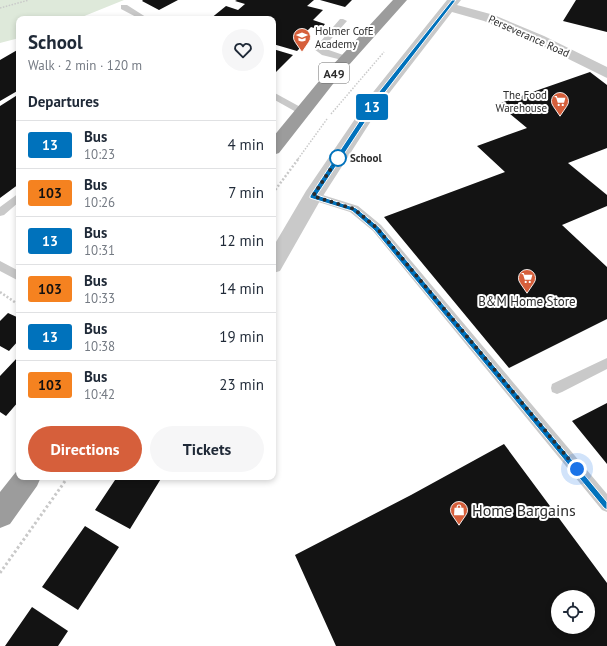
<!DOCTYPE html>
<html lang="en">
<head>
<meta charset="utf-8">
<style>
	:root { --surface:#fff; --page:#f6f6f7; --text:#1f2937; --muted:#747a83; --line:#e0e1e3; --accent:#d65f3b }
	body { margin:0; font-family:"PT Sans",sans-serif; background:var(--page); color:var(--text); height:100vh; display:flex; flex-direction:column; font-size:15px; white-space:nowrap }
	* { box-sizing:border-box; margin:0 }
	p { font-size:13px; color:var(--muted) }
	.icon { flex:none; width:22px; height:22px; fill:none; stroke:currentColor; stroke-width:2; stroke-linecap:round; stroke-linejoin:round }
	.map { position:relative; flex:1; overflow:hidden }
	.details { position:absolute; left:16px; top:16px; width:260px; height:464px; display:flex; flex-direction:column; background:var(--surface); border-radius:8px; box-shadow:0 2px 6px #0003 }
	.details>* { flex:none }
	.badge { padding:0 8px; border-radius:3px; font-size:14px; line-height:26px }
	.buttons { position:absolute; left:551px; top:590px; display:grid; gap:8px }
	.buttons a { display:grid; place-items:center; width:44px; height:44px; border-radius:50%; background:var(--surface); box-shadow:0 2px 6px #0003; font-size:20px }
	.you { position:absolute; width:20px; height:20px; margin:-10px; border:3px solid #fff; border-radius:50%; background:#1a73e8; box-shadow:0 0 0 6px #1a73e833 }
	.map>.badge { position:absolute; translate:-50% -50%; box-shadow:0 0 0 2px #fff }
	h2 { padding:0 12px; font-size:15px; line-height:36px }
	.round { display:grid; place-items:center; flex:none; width:42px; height:42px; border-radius:21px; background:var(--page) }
	.headline { display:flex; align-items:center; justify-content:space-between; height:68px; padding:0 12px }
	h1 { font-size:19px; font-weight:700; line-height:30px }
	.action { display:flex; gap:8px; margin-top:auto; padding:8px 12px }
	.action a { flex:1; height:46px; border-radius:24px; background:var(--accent); color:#fff; font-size:16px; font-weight:700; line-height:46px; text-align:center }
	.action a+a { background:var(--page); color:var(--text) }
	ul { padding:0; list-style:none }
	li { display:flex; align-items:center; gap:12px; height:48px; padding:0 12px; border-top:1px solid var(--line) }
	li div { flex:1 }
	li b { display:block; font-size:15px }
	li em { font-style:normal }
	li .badge { min-width:44px; font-weight:700; text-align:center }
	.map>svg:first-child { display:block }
</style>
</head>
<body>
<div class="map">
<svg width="607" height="646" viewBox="0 0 607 646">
	<rect width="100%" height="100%" fill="#fff"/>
	<path fill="#dee9da" d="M0,0H124L77,19H19V38L0,43Z"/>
	<path fill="#131313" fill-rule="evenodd" d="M143,0H178L159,10L142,1Z
		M237,0H314L307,6L323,10L313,20L325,24L320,30L311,27L299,39L307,41L297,51L273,44V19H210L226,6L238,10L245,4L235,1Z
		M320,0H352L345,7Z
		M576,0H607V32L563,21Z
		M19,49V90L0,101V60Z
		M273,49L293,55L273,75Z
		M590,72L607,85V148L568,163L607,195V206L562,225L607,267V319L509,368L384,217L505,172L477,146L527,128L498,104Z
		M19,94V184L0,198V106Z
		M8,313L19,318V340L9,351L0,346V321Z
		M17,358L19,359V401L6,416L0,412V376Z
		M607,403V464L572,421Z
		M504,444L607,583V646H336L295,555L411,495ZM558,597H588V627H558Z
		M117,477H162L130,529L95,510Z
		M85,526L119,547L78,610L42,587Z
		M32,607L68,631L58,646H5Z"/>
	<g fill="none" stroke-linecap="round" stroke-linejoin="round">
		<path stroke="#c9c9c9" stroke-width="1.5" stroke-dasharray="1.5 1.5" stroke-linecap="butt" d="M0,8L29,0
			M331,114L384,52
			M298,159L327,119"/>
		<path stroke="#c9c9c9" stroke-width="2.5" stroke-dasharray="2 2" stroke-linecap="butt" d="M273,193L299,158
			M0,292L19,305"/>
		<path stroke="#c9c9c9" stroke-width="3" stroke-dasharray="2.5 2.5" stroke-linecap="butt" d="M0,573L68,477"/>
		<path fill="#c9c9c9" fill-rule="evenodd" d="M121,5H127L149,19H140L121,9Z
			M340,19H343L347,21L323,48L349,57V61H346L322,55L314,49Z
			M273,92L304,109L305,111L301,114L298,113L273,99Z
			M313,192L358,206L381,225L607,494V512L602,510L373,231L350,212L309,199L308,196L309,193Z
			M19,193V202L4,215L0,216V207Z
			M0,261L19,271V281L0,271Z
			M607,358V369L562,392L557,394L552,392L551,388L552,384Z"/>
		<path fill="#c9c9c9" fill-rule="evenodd" d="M447,0H461L457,5L494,15L544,36L607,67V78L534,42L484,21L452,12L387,96L321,199L280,271L273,273V247L306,191L374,91Z"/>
		<path fill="#9c9c9c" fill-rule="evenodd" d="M393,0H407L340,75L279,153L273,155V137L282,126L329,69Z
			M19,468V477H41L37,486L10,524L0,528V492Z"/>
	</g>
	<path fill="#0072bc" stroke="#fff" d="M452,0H456L383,95L317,195L356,208L379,227L607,502V510L604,508L374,230L352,211L310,198V196L378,93Z"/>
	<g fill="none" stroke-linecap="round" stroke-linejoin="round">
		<path stroke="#2c2c2c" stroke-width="4" stroke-dasharray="0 7.2" d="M338,158L313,196L354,209L377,228L577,469"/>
	</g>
	<defs>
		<symbol id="school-pin" viewBox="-11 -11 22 30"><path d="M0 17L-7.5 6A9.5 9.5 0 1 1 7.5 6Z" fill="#d65f3b" stroke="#fff"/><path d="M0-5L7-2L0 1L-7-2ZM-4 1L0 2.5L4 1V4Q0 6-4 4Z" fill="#fff"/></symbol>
		<symbol id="supermarket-pin" viewBox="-11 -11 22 30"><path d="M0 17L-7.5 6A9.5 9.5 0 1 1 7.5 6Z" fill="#d65f3b" stroke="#fff"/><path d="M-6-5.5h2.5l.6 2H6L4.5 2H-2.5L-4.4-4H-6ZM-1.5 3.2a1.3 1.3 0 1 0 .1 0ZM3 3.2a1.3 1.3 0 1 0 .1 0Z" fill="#fff"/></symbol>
		<symbol id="shop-pin" viewBox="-11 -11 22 30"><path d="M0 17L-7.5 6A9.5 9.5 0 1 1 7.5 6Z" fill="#d65f3b" stroke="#fff"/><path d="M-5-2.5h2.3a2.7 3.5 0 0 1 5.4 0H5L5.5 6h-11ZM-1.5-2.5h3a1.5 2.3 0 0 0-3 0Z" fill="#fff"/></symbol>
	</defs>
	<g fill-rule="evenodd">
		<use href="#school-pin" x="292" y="27" width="20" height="27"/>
		<use href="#supermarket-pin" x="550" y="91" width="20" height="27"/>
		<use href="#supermarket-pin" x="517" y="268" width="20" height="27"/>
		<use href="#shop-pin" x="449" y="500" width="20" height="27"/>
	</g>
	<circle fill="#fff" stroke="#0072bc" stroke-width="2" cx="338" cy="158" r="8"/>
	<g text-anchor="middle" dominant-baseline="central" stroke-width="4" stroke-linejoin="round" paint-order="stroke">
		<g font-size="11" fill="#2c2c2c" stroke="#fff" text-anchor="start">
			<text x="315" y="31">Holmer CofE<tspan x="315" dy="13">Academy</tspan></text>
			<text x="547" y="95" text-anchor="end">The Food<tspan x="547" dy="13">Warehouse</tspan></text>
		</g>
		<g font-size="11" fill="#2c2c2c" stroke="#fff">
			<text transform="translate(529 36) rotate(24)">Perseverance Road</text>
		</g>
		<g font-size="11" font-weight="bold" fill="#2c2c2c" stroke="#fff" text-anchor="start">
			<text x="350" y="158">School</text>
		</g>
		<rect fill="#fff" stroke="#6b6b6b" stroke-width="1" x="319" y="63" width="30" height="20" rx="3"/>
		<g font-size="12" font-weight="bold" fill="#2c2c2c">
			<text x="334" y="73">A49</text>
		</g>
		<g font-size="13" fill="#2c2c2c" stroke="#fff">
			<text x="527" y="301">B&amp;M Home Store</text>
		</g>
		<g font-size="16" fill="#2c2c2c" stroke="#fff" text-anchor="start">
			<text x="472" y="510">Home Bargains</text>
		</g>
	</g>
</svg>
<div class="buttons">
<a><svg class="icon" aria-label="locate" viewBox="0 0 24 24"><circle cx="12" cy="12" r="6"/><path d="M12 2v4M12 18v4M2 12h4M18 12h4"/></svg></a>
</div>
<div class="you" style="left:577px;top:469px"></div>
<b class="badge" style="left:372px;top:107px;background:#0072bc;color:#fff">13</b>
<section class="details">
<div class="headline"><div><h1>School</h1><p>Walk · 2 min · 120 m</p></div><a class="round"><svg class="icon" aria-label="heart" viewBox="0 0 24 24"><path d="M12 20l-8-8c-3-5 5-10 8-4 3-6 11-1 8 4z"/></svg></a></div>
<h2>Departures</h2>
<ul>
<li><span class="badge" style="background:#0072bc;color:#fff">13</span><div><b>Bus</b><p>10:23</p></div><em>4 min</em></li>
<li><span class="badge" style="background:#f58220;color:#111">103</span><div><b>Bus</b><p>10:26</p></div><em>7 min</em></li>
<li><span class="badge" style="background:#0072bc;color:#fff">13</span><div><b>Bus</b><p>10:31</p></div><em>12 min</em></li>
<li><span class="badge" style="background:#f58220;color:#111">103</span><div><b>Bus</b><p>10:33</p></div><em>14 min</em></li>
<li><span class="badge" style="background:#0072bc;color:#fff">13</span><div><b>Bus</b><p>10:38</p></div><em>19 min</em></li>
<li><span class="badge" style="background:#f58220;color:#111">103</span><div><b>Bus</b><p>10:42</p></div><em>23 min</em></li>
</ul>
<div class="action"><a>Directions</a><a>Tickets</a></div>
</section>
</div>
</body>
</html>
